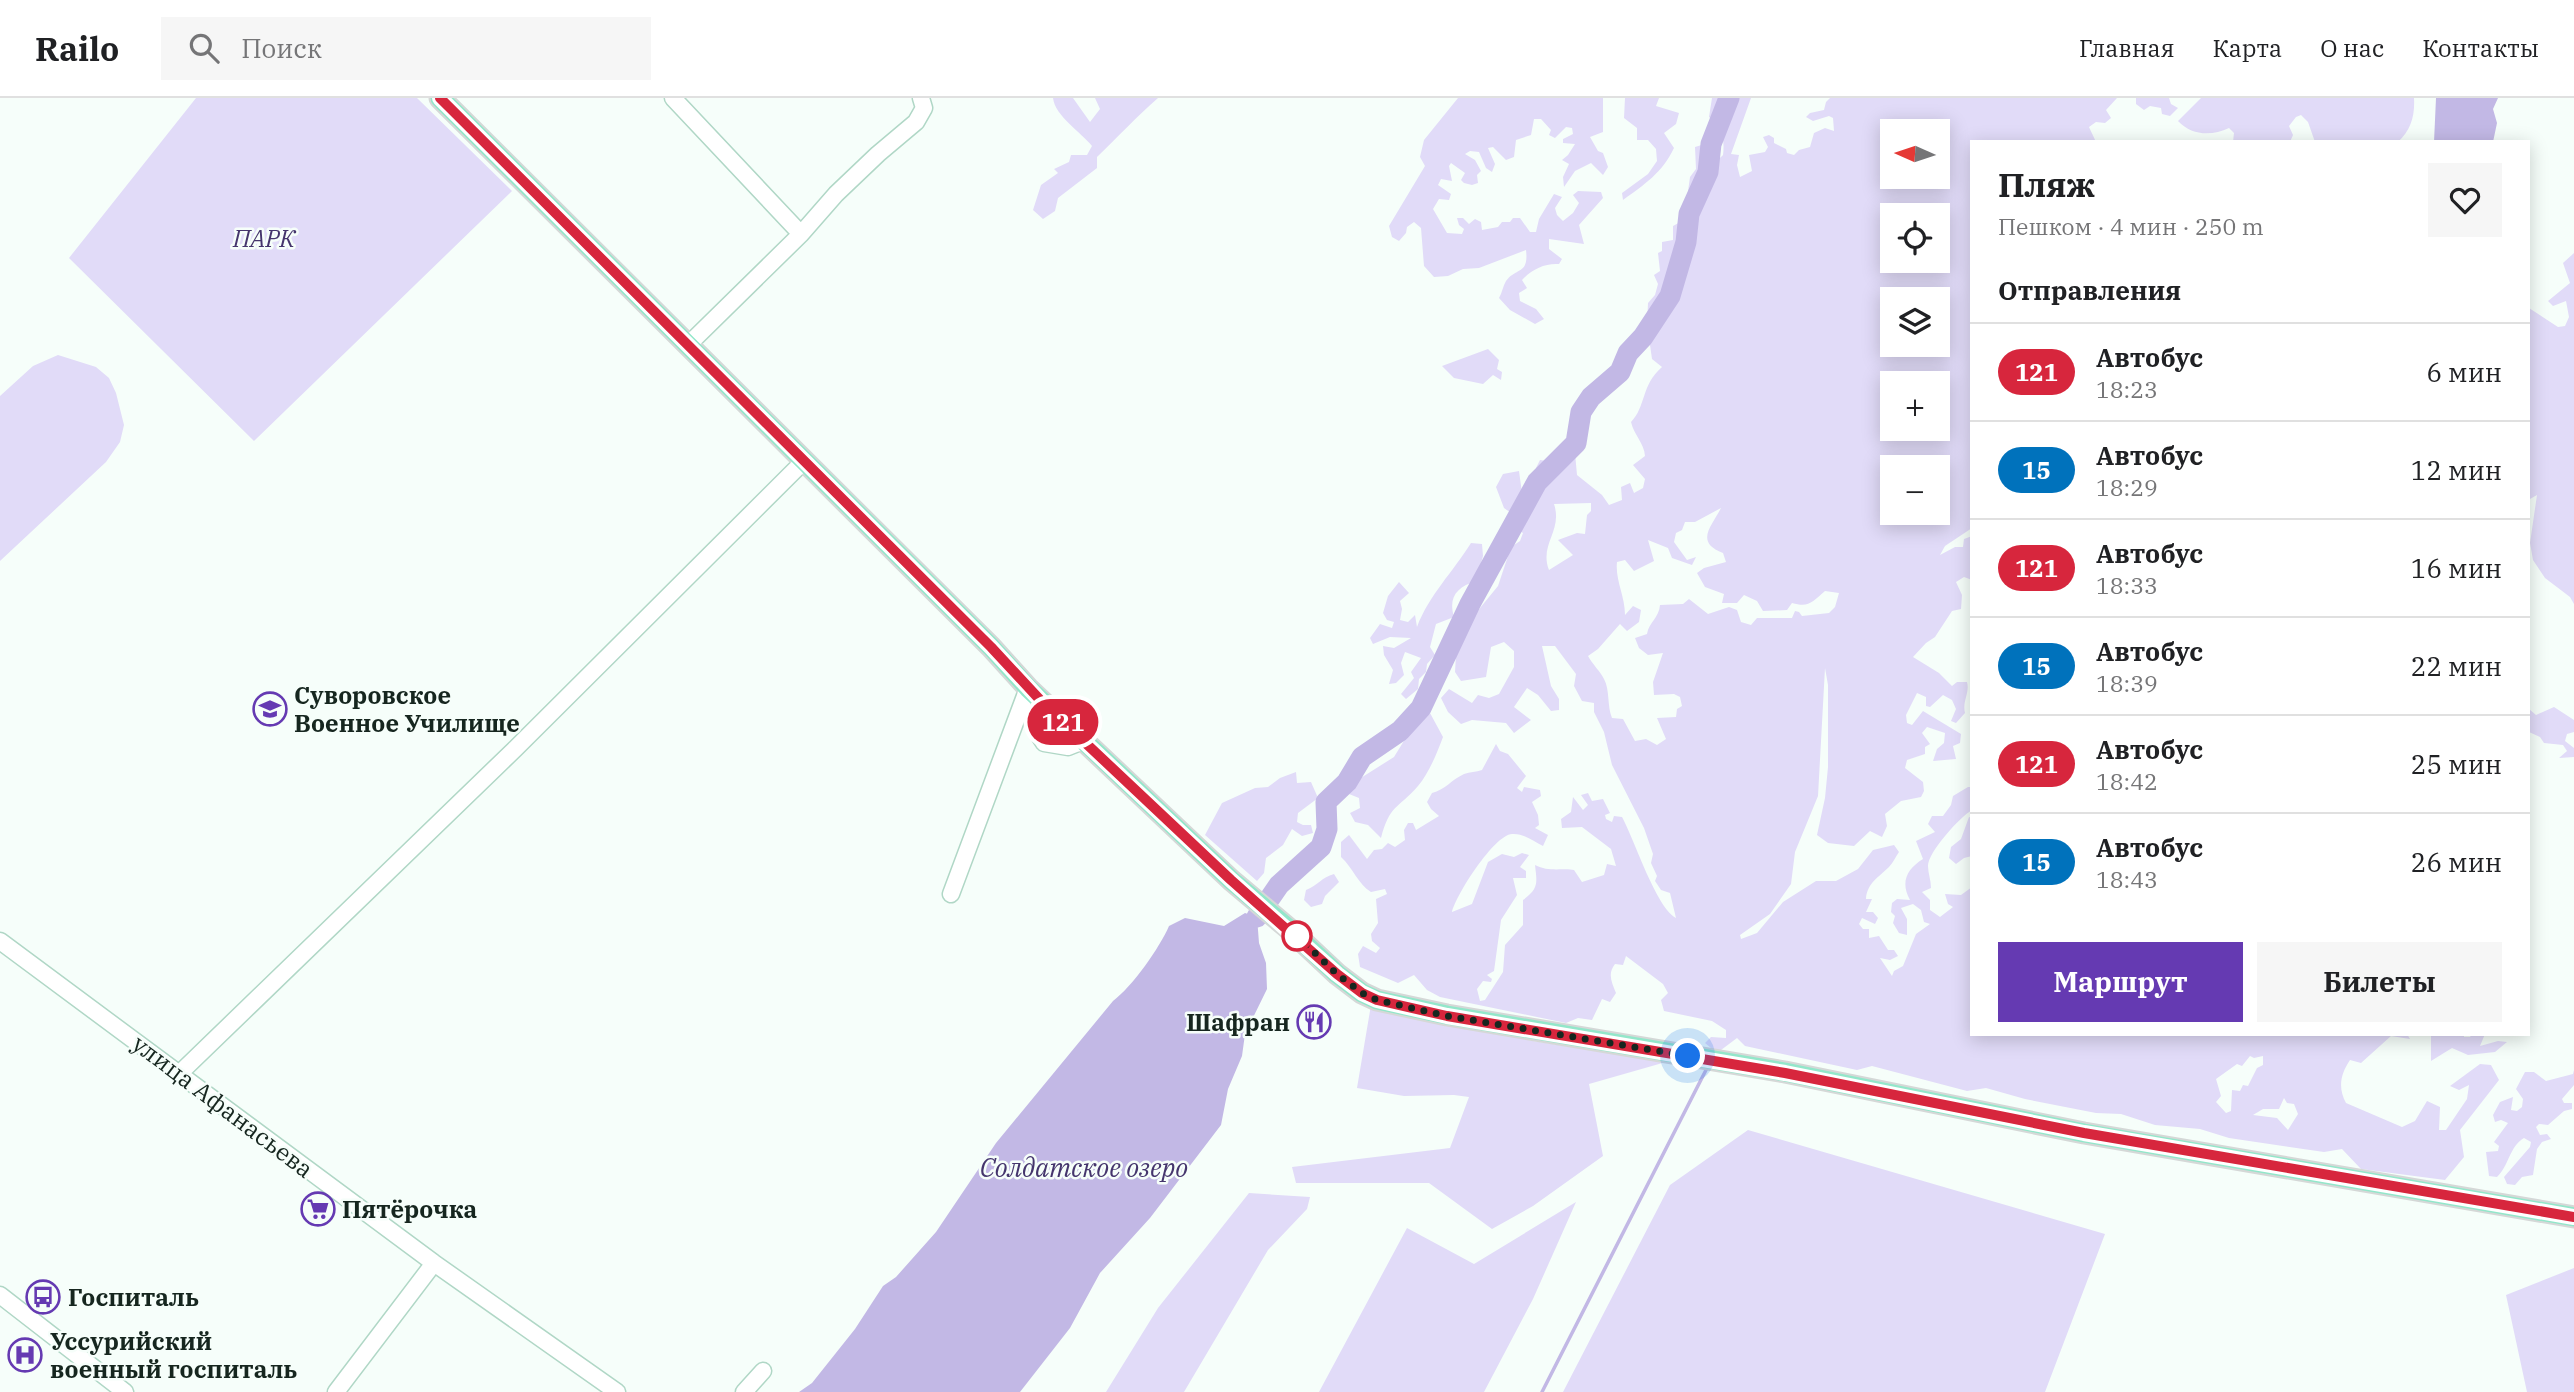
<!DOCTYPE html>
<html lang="ru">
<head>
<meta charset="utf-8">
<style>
	:root { --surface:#fff; --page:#f6f6f6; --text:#202124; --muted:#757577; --line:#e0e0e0; --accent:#653ab2 }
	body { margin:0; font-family:"IBM Plex Serif",serif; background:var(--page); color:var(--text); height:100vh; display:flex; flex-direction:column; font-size:26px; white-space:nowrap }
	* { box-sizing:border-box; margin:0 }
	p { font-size:23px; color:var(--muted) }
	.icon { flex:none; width:38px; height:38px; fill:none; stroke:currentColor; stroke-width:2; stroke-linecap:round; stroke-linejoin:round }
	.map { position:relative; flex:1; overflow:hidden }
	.drawer { position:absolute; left:1970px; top:42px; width:560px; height:896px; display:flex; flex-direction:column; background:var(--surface); border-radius:0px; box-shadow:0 4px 18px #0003 }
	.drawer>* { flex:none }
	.badge { padding:0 14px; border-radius:23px; font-size:24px; line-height:46px }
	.needle { width:46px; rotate:273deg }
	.tools { position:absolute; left:1880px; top:21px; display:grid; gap:14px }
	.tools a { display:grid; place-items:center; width:70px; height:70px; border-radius:0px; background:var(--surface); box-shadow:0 4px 18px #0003; font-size:35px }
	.you { position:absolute; width:35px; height:35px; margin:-18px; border:5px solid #fff; border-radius:50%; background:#1a73e8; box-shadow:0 0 0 10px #1a73e833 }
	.map>.badge { position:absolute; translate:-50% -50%; box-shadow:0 0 0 4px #fff }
	h2 { padding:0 28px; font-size:26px; line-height:63px }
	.round { display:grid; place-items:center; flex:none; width:74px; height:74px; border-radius:0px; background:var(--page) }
	.head { display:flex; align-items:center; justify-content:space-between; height:119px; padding:0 28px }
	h1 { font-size:33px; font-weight:800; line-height:52px }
	.action { display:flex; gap:14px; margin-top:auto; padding:14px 28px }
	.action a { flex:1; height:80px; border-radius:0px; background:var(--accent); color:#fff; font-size:28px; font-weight:800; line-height:80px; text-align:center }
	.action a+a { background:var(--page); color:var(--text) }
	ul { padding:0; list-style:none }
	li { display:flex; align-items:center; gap:21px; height:98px; padding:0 28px; border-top:2px solid var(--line) }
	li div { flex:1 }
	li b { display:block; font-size:26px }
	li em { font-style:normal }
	li .badge { min-width:77px; font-weight:700; text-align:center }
	header { display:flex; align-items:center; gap:42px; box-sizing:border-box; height:98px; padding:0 35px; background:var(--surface); border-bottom:2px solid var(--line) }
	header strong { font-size:33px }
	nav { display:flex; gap:38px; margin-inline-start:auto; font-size:24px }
	.search { width:490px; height:63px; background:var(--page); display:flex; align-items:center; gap:18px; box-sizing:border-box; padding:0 24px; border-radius:0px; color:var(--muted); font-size:26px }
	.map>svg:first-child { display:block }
</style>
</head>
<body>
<header>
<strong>Railo</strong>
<div class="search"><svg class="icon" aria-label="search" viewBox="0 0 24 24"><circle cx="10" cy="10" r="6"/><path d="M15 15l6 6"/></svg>Поиск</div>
<nav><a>Главная</a><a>Карта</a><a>О нас</a><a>Контакты</a></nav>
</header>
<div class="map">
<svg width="2574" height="1294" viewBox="0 0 2574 1294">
	<rect width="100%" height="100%" fill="#f6fefa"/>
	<path fill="#e1dbf8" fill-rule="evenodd" d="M196,0H417L512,93L254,343L69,160Z
		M1053,0H1073L1090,24L1100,11L1095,0H1158C1136,19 1118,39 1097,59V70L1058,100L1055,113L1043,121L1033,112L1041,87L1058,75L1054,71L1069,64L1071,57H1087L1092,48C1081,34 1055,18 1053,0Z
		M1458,0H1603V34L1590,39L1598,53L1603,55L1608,69L1603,77L1591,65L1575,73L1564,89L1563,79L1569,66L1562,62L1568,57L1575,46L1563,45V41L1573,36L1572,30L1566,29L1555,40L1549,37L1551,32L1541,21H1534L1531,37L1516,42L1514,59L1506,62L1493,49L1488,50L1495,66L1492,74L1486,70L1479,54L1470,53L1465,56L1475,62L1481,73L1477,77L1478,85L1472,87L1464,85L1461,82L1465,75L1451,65L1449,68L1452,83L1441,81L1438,87L1451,96L1449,102L1439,101L1433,111L1447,135L1462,136L1464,131L1459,127L1457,120H1463L1469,126L1475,121L1481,124L1482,132L1498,129L1502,124H1510L1513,120H1520L1530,134H1536L1539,121L1554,96L1562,99L1555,110L1557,117L1563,123L1573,115L1579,105L1573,97L1578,93L1601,94L1603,100L1579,127L1584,146L1549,141V151L1562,161L1559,166C1545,165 1532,171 1522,182L1527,190L1519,195L1520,203L1536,211L1544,221L1535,226L1510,212L1499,200C1502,195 1503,188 1506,183C1516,169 1529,177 1526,152L1479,170L1463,171L1448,178L1434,179L1424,168L1421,130L1414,124L1407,129L1406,135L1399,143L1392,139L1389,128L1425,68L1420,59L1424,42Z
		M1625,0H1659L1656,8L1679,15L1676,26L1664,35L1674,50C1662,75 1645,86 1623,102L1622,95L1648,76L1657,63L1656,51L1648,42H1637V30L1624,20Z
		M1712,0H1751L1731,56L1739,57L1737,67L1740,79L1752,73L1749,57L1765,54L1768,49L1763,39L1769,37L1774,40V45L1786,51L1787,55L1794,57L1799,52L1810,49L1814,35L1825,30L1834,33L1833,20L1829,18L1813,23L1806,19L1810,15L1824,12L1826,4L1830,0H2117L2106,12L2111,20L2105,25L2096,24L2089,29L2096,44H1972V430L1945,448L1940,457L1955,449H1963L1964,441L1972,438V482L1964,479L1956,484L1962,497L1961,511L1952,513L1935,539L1926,545L1913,559L1939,575L1952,588L1957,584H1967C1970,595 1962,603 1965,615L1956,625L1951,623L1956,611L1952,602L1943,597L1930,609L1926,608V599L1917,595L1906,617L1907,625L1912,627L1923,613L1961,636L1960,645L1953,648L1956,661L1933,663L1937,651L1944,645L1945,635L1927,629L1922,635L1930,646L1925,649V656L1907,662L1905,670L1923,684L1924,693L1921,699L1901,703L1885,716L1887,728L1882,739L1870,733L1854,748L1828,745L1817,737L1825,700L1828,669V587L1825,570L1818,698L1795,754L1791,786L1770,816L1740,837L1741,841L1757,835L1783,804L1816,783H1836L1858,771L1873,752L1894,747L1899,754C1896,758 1893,765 1889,769C1879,779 1867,785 1866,801H1872L1866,814H1873L1878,820L1875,826L1862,820L1859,826L1863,831H1869V840L1879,838L1888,852H1894L1898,858L1890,862L1880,860L1892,878L1894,873L1903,868L1916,836L1930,826L1924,824L1921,812L1913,806L1901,810L1907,821V837L1899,835L1893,825L1895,818L1891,814L1892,805L1897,801L1910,802C1900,784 1907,771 1923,761L1916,743L1935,734L1928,726L1932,718H1943L1951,707L1953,698L1968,689H1972V712C1960,719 1928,754 1928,768C1928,775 1931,782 1931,790L1922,794L1930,802V812L1940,819L1953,809L1948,806L1945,796L1961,797L1972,789V936H2407L2410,941L2391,938L2361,965L2350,962C2340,977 2338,990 2346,1005L2402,1029L2415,1023L2427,1003L2440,1009L2439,1032H2446L2467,1001L2469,987L2459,992L2450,988L2480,966L2491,967L2499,982L2460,1032L2464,1059L2445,1082L2361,1071L2342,1051L2324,1054L2229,1040L2200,1031L2155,1027L2121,1016L2096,1015L2025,1001L1986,990L1967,993L1872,968L1857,972L1745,948L1737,940L1717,955L1705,945L1711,939L1726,940V932L1712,923L1664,913L1661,902L1668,895L1663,886L1626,858L1623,867L1615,866C1607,876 1612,885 1616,895L1610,904L1602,901L1592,922L1578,920L1566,925L1440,899L1427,892L1414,877L1398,885L1360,869L1358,856L1363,848L1376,855L1380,850L1372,843L1371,836L1378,825L1376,801L1387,796L1385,791L1371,794C1358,786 1353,770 1341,759V744L1349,737L1367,761L1374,752L1382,751L1388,745L1395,749L1405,742L1404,732L1408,725H1413L1416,732L1439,718L1431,711L1427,704L1432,695C1445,692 1451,682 1464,676C1470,674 1476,674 1482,672L1496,646L1500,653L1508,656L1526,678L1517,690L1522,694L1524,689L1540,692L1541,698L1532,704L1538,717L1539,727L1535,730L1548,737L1543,748C1533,743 1523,735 1512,736C1494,737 1456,797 1452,814L1472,806L1488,764L1502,756L1514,759L1522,755L1529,757L1520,769L1526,773V780H1513L1517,797L1501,822L1494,873L1487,877L1492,881L1491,884L1483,883L1477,891L1480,903L1485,902L1503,874L1505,847L1523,827V802C1539,790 1537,785 1535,767C1548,774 1559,770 1574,772L1582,784L1604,777L1607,766L1616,768L1611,751L1582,729L1562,730L1561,721L1571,714L1573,699L1583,712L1588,707L1581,697L1588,695L1592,703L1603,701L1610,715L1605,717L1606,721L1612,724L1614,718L1622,719C1635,743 1656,809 1676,820L1670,795L1661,792L1655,783L1657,778L1651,765L1653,756L1644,730L1612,667L1604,634L1594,614V605L1582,603L1574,588L1576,576L1555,548H1542L1551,588L1559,601V612L1551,613L1538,597L1527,590L1514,609L1531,622L1514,635L1506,625L1472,622L1461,626L1448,614L1441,600L1449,591L1472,605L1478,597L1489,600L1499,596L1514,569V553L1504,544L1491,549L1486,579L1461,583L1455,574L1456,557L1471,521L1498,488L1511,449L1520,443L1523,435L1507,425L1511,415L1504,410L1496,389L1503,376L1519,373L1522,395L1533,404L1544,380L1536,370L1540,362L1554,364L1563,353L1581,346L1575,355L1577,377L1602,397L1609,407L1622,402L1621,389L1630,385L1634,395L1643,390L1645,381L1633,367L1645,358C1644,345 1634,337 1631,324C1646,309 1641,287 1662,269L1652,261L1650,247L1639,232L1647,226L1648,205L1655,197L1658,186L1654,177L1660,173L1658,155L1662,153V144L1673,142V128L1684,122L1690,79L1696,71L1695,49L1705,46L1712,53V60L1718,62L1723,57C1725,42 1722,28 1709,19ZM1892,33H1937V79H1892ZM1892,117H1937V163H1892ZM1892,201H1937V247H1892ZM1892,285H1937V331H1892ZM1892,369H1937V415H1892ZM1591,405V413L1587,417L1585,436L1577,435L1558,442L1573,457L1549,472C1539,446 1563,433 1554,406ZM1721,410C1712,428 1694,444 1723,455L1726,464L1704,470L1697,475L1705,489L1724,496L1722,505H1737L1744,497L1757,503L1763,513L1787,512L1792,505C1809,510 1812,504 1825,493L1839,495L1835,509L1829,515L1802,518L1799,514L1795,513L1792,520H1757L1751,527L1741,524L1737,512L1729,509L1708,516L1689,501L1683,506L1660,507C1659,520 1649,524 1647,536L1635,540L1639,550L1648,557L1663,555L1653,584L1654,597L1674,596L1680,599L1682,608L1677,611L1676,619L1657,620L1666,641L1657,647L1646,641L1635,643L1623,621L1612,620C1607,608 1610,592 1604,581C1600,573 1593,567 1588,558L1598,551L1620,526L1627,533L1639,524L1641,512L1633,508L1625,517C1625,498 1615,482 1617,464L1625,462L1634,473L1654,463L1648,442L1668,450L1672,460L1692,467L1696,459L1687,462L1674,444L1676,435L1682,432L1685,424H1695ZM2250,958L2254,960L2263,958V967L2257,970L2248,988L2243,987L2240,993L2232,992L2231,1013L2226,1015L2216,1004L2221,998L2216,981L2237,966L2242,968ZM2284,1000L2287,1005L2294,1006L2298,1016L2288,1032L2277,1020L2253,1017L2263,1011H2279Z
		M2136,0H2169L2171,6L2178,10L2170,18L2162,16L2161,10L2150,8L2144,12L2136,6Z
		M2201,0H2414C2415,18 2411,32 2398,44H2315L2308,24L2301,17L2296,19L2289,28L2293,37L2290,44H2233L2234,35L2229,30C2212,38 2192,38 2178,23Z
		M2574,155V506L2570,499L2545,480L2533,462L2530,445L2537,397L2530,401L2529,408V210L2558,229L2565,228L2569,219L2566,203L2553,208L2548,203L2570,185L2563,165Z
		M1488,251L1499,262L1497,271L1502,274L1501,282L1493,277L1483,286L1454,280L1442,268Z
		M58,257L96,269L109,280L116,295L124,327L120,344L106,364L0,463V298L33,268Z
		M1471,445L1482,446L1483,458L1476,483C1457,489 1448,499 1454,519L1436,526L1430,549L1435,557L1427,566L1426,574L1419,581L1418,591L1406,601L1401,596L1414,580L1411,574L1421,560L1405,554L1401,565L1404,577L1396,585L1389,586L1393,572L1384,557L1383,548L1394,550L1411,540L1390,539L1373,546L1370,540L1380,526L1392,530L1394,524L1387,522L1383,515L1388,498L1399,484L1409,495L1400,503L1402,511L1400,522L1408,524L1415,517L1417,529C1429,497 1453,474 1471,445Z
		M2554,609L2574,622V634L2567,636L2565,643L2574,650V659L2559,660L2567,653L2563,647L2544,645L2540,639L2529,634V611L2536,617Z
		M1430,615L1443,639C1437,655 1429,675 1418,688C1397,712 1390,706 1381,740L1368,727L1355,724L1350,715L1360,710L1359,700L1349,696L1356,683L1394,659L1410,633Z
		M1296,674L1297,685L1311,684L1318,700L1298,715L1297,724L1303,727H1311L1313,735L1302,738L1292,731L1283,747L1266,760L1264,775L1257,783L1205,737L1222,705L1255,690L1268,689L1280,680Z
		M1969,719L1972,720V758L1964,760L1956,766L1949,760L1951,749L1961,741Z
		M1334,776L1339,784L1325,798L1322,806L1311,809L1304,802L1306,792C1317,788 1322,779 1334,776Z
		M1371,907L1533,943L1666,964L1589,986L1603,1058L1533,1108L1492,1131L1429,1085H1296L1292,1069L1450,1050L1469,999L1454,997L1404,998L1357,990Z
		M2431,936H2464V939H2470L2472,936H2485L2480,948L2498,943L2507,944L2495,954L2468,957L2452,950L2431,963Z
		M2574,972V987L2562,1001L2564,1005H2572V1011L2564,1013L2548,1027L2539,1026L2536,1029L2540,1037L2547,1036L2551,1041L2542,1044L2537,1051L2533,1077L2522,1079L2515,1087L2507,1086L2504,1079L2530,1049L2531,1044L2524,1040C2509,1049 2509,1068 2497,1079L2489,1078L2486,1054L2498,1053L2499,1048L2494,1044L2508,1025L2501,1022L2495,1024L2493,1017L2500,1004L2513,999L2511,1012L2517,1013L2522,1009L2523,1001L2516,991L2525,974H2534L2546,983L2573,976Z
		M1748,1032L2105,1136L2045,1294H1563L1670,1087Z
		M1249,1095L1310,1099L1307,1111L1268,1152L1184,1294H1106L1158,1210Z
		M1576,1104L1533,1201L1484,1294H1319L1407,1130L1474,1166Z
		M2574,1170V1294H2527L2506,1197Z"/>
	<path fill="#c2b8e5" d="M2436,0H2498L2493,11L2497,25L2493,44H2434Z
		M1245,815L1257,819L1259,845L1266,865L1267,891L1245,936L1242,958L1228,991L1221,1027L1150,1120L1100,1175L1070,1230L1020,1294H799L812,1285L855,1231L883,1188L896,1179L936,1134L996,1045L1113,903C1132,889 1160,849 1169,828L1185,820L1224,828Z"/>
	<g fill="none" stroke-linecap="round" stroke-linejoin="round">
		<path stroke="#c2b8e5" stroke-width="3.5" d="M1542,1294L1707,970"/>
		<path stroke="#c2b8e5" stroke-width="21" d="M1257,819L1279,787L1321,749L1327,731L1326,704L1347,684L1362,659L1400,633L1421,610L1470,506L1537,384L1576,345L1581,314L1591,299L1620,274L1628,255L1643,239L1670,198L1686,144L1689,116L1708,74L1711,46L1729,0"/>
		<defs>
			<path id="minor" d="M673,0L801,136
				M689,246L801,136L836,96L878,56L916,24L924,10L921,0
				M1042,604C1035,621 1033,630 1044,645L1068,649L1083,643
				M951,796L1028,590
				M0,843L434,1165L617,1294
				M180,975L516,650L804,363
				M0,1197L125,1294
				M336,1294L434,1165
				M744,1294L763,1273"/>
			<path id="major" d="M440,0L991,549L1028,590L1231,782L1288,830L1337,876L1362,895L1377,902L1447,917L1785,974L2084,1035L2574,1119"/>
		</defs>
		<use href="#minor" stroke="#b0d7c6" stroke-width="19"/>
		<use href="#major" stroke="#d5d8d7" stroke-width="23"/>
		<use href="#minor" stroke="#fff" stroke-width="16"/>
		<use href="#major" stroke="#92e7ca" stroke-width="19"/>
	</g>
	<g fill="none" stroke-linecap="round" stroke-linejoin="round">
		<defs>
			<path id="line" d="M440,0L991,549L1042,604L1231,782L1337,876L1362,895L1377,902L1447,918L1785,975L2084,1035L2574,1119"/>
		</defs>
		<use href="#line" stroke="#fff" stroke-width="16"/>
		<use href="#line" stroke="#d7263d" stroke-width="10"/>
		<path stroke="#16261f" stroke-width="7" stroke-dasharray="0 12.6" d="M1297,838L1337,876L1362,895L1377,902L1447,918L1688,958"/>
	</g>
	<defs>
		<symbol id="university-ring" viewBox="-11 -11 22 22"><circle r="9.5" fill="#f6fefa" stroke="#653ab2" stroke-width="1.5"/><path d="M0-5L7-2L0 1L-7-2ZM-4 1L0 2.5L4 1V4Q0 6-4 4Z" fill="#653ab2"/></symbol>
		<symbol id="restaurant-ring" viewBox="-11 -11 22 22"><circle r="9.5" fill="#f6fefa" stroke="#653ab2" stroke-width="1.5"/><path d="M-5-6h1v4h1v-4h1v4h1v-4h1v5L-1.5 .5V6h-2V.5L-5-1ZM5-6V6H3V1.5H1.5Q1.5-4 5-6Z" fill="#653ab2"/></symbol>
		<symbol id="supermarket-ring" viewBox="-11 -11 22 22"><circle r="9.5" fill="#f6fefa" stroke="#653ab2" stroke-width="1.5"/><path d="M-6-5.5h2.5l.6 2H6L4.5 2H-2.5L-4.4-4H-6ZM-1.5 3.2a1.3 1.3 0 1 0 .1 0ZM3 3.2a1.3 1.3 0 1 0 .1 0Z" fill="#653ab2"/></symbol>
		<symbol id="bus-ring" viewBox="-11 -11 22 22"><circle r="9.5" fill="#f6fefa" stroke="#653ab2" stroke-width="1.5"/><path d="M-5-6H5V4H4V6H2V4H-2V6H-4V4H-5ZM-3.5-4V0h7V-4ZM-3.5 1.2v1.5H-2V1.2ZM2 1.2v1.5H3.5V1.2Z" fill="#653ab2"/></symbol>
		<symbol id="hospital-ring" viewBox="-11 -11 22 22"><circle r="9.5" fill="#f6fefa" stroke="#653ab2" stroke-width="1.5"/><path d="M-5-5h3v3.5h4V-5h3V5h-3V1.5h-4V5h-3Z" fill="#653ab2"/></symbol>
	</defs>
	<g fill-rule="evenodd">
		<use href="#university-ring" x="251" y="592" width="38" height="38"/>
		<use href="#restaurant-ring" x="1295" y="905" width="38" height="38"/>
		<use href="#supermarket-ring" x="299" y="1092" width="38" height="38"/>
		<use href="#bus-ring" x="24" y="1180" width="38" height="38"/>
		<use href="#hospital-ring" x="6" y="1238" width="38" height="38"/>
	</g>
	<circle fill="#fff" stroke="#d7263d" stroke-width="3.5" cx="1297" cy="838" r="14"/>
	<g text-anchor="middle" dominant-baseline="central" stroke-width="5" stroke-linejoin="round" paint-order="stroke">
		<g font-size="24" font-style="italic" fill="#45356d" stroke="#f6fefa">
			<text x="264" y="140">ПАРК</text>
		</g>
		<g font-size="24" font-weight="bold" fill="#16261f" stroke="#f6fefa" text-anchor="start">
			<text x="294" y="597">Суворовское<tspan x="294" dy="28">Военное Училище</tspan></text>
			<text x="1290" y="924" text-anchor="end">Шафран</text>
			<text x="342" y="1111">Пятёрочка</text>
			<text x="68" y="1199">Госпиталь</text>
			<text x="50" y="1243">Уссурийский<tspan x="50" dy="28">военный госпиталь</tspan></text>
		</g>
		<g font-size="24" fill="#16261f" stroke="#f6fefa">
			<text transform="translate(223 1008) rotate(37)">улица Афанасьева</text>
		</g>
		<g font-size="26" font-style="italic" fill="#45356d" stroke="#f6fefa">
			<text x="1084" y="1069">Солдатское озеро</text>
		</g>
	</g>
</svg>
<div class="tools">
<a><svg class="needle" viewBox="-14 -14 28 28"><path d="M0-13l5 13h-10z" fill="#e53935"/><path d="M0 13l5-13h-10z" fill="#757577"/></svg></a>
<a><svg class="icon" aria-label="locate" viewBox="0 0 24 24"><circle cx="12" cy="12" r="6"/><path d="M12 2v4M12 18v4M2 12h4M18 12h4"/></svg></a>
<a><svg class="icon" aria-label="layers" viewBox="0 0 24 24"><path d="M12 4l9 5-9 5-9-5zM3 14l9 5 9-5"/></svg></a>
<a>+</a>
<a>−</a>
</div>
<div class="you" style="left:1688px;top:958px"></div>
<b class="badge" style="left:1063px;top:624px;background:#d7263d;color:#fff">121</b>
<section class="drawer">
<div class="head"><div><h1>Пляж</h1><p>Пешком · 4 мин · 250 m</p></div><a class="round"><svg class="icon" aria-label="heart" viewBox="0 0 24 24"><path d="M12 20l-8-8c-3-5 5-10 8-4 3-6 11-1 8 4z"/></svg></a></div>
<h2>Отправления</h2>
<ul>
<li><span class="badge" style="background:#d7263d;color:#fff">121</span><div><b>Автобус</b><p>18:23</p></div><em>6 мин</em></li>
<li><span class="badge" style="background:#0072bc;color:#fff">15</span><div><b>Автобус</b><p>18:29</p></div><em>12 мин</em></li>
<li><span class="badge" style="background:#d7263d;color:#fff">121</span><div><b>Автобус</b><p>18:33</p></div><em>16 мин</em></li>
<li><span class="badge" style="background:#0072bc;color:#fff">15</span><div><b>Автобус</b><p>18:39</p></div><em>22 мин</em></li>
<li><span class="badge" style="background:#d7263d;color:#fff">121</span><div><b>Автобус</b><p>18:42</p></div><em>25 мин</em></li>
<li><span class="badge" style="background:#0072bc;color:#fff">15</span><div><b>Автобус</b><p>18:43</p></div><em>26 мин</em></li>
</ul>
<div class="action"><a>Маршрут</a><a>Билеты</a></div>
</section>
</div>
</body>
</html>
